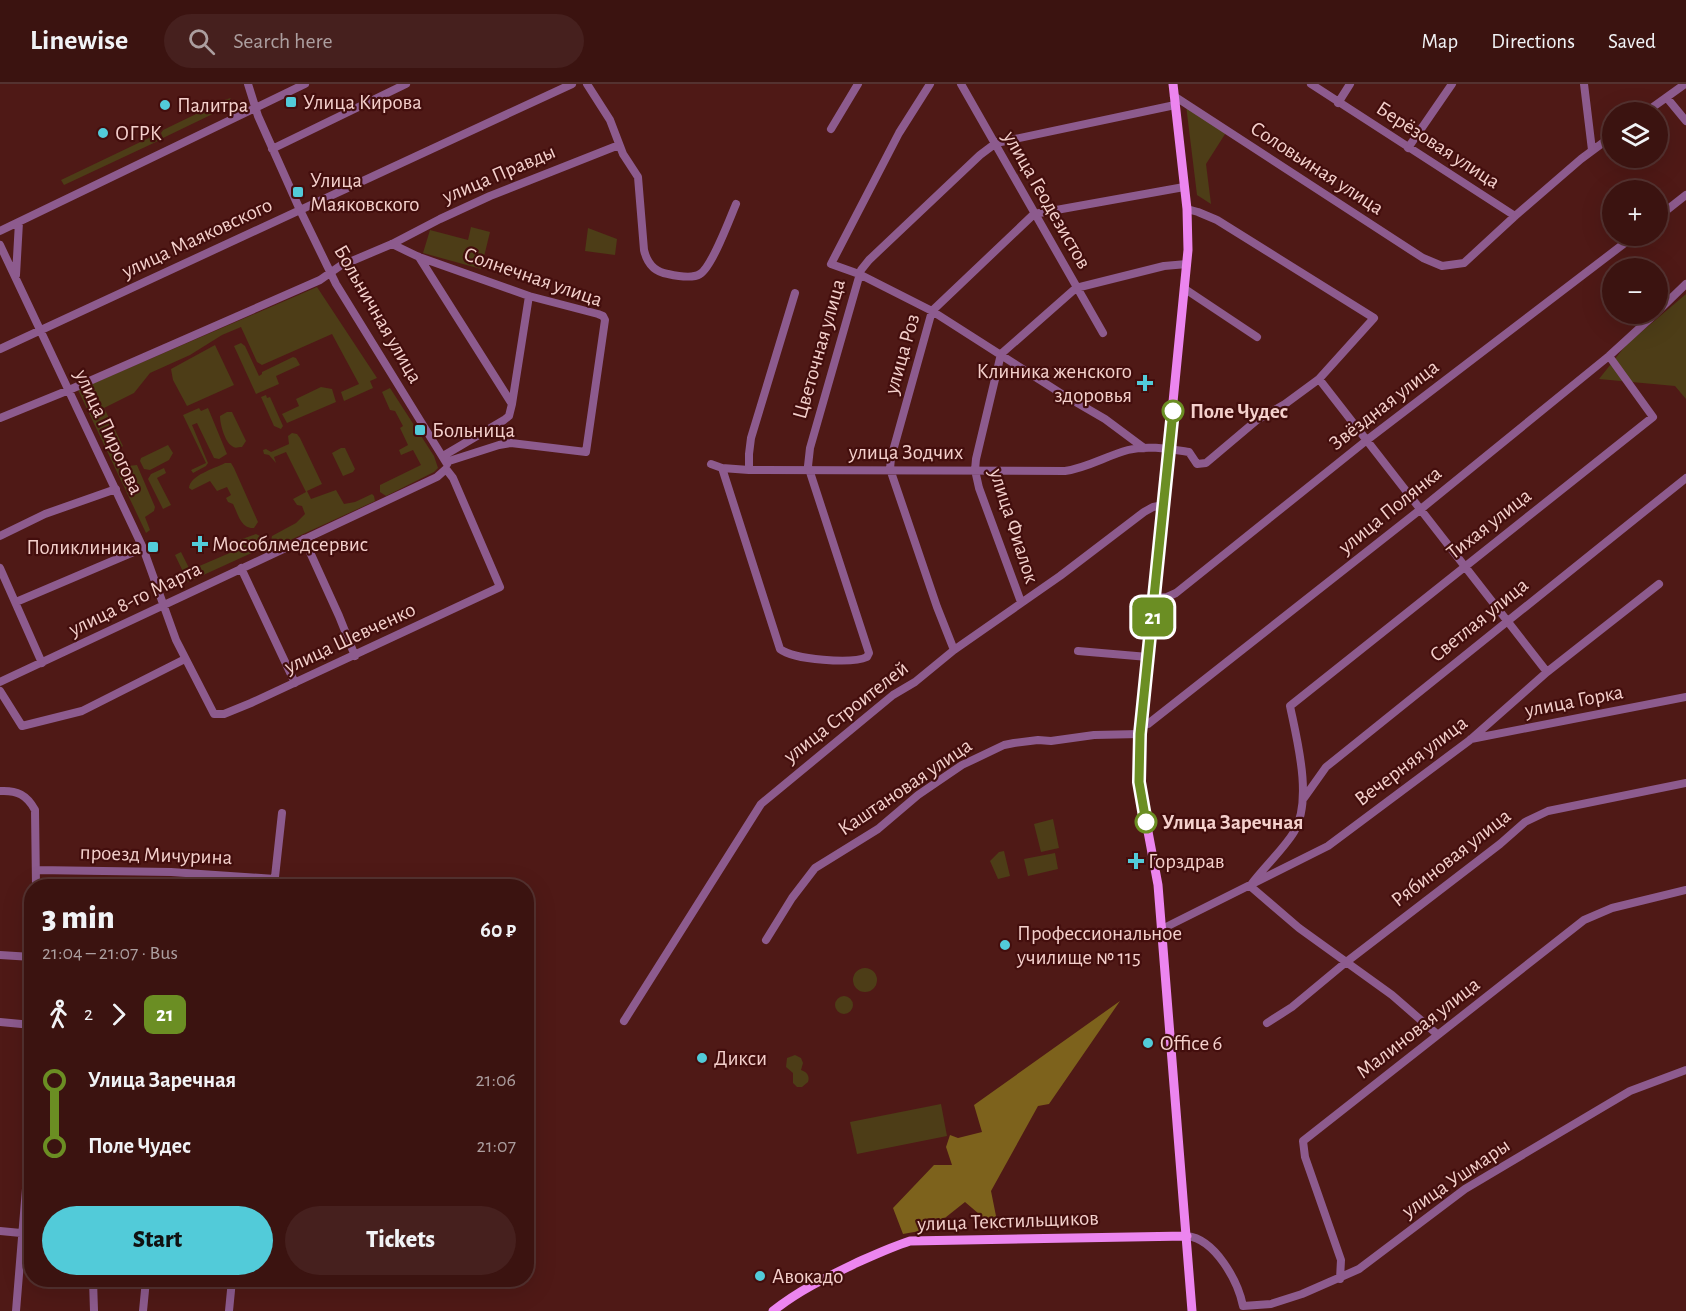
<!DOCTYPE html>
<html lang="en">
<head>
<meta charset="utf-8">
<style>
	:root { --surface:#3b1310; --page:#46201e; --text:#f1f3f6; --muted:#ac9e9f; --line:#543230; --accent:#52cbd9 }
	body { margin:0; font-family:"Alegreya Sans",sans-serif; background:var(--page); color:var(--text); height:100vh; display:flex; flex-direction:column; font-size:22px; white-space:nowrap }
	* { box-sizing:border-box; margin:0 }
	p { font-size:20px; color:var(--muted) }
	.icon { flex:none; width:33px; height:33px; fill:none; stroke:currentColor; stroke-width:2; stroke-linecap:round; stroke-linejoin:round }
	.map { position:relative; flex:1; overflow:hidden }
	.drawer { position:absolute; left:24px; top:795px; width:510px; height:408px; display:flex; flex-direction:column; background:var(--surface); border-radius:24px; box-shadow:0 6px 24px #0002,0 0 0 2px var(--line) }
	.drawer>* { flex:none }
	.badge { padding:0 12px; border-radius:9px; font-size:21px; line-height:39px }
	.buttons { position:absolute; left:1602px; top:18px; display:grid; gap:12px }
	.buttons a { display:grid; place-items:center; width:66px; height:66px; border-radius:50%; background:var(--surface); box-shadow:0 6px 24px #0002,0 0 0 2px var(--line); font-size:30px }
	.map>.badge { position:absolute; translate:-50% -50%; box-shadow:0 0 0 3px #fff }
	.legs { display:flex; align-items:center; gap:9px; height:66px; padding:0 18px; font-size:20px }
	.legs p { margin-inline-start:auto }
	.overview { display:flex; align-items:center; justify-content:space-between; height:102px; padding:0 18px }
	h1 { font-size:33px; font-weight:800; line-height:45px }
	.primary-button { display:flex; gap:12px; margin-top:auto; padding:12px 18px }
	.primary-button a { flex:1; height:69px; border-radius:36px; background:var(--accent); color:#111; font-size:24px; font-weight:800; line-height:69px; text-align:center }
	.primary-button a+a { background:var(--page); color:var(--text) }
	ul { padding:0 18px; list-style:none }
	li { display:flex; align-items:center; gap:21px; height:66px; font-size:22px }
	li i { display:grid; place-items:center; width:9px; height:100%; margin:0 8px; background:currentColor }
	li i::after { content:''; width:15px; height:15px; margin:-8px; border:4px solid; border-radius:50%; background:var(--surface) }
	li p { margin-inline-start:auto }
	li:first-child i { background:linear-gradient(#0000 50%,currentColor 0) }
	li:last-child i { background:linear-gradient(currentColor 50%,#0000 0) }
	header { display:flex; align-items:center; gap:36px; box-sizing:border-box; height:84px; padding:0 30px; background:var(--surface); border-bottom:2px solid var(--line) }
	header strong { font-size:28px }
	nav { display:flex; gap:33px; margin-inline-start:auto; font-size:21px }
	.search { width:420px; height:54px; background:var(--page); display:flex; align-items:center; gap:15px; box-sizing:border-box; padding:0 21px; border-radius:33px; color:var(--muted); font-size:22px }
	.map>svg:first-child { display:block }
</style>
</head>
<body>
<header>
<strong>Linewise</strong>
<div class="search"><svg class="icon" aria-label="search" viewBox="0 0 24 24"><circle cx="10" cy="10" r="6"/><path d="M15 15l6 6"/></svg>Search here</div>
<nav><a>Map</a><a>Directions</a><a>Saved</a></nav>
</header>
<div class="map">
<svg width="1686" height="1227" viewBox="0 0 1686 1227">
	<rect width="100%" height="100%" fill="#4f1916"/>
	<path fill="#4d3d17" d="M231,14L223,25L163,54L161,49L163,46L219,19L223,20L224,16Z
		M1186,21L1227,47L1206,80L1211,120L1197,111Z
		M153,52L158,57L64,101L61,96Z
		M471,143L490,148L481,185L423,169L430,146L468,156Z
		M588,144L617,155L615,171L585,167Z
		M317,203L377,294L370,297L373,304L344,317L341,308L359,300L332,250L262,281L257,278L241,243L222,251L190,271L150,289L134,309L104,324L123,362L120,364L128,382L137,381L155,423L154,427L145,433L150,446L146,449L78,306Z
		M1686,210V315L1675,302L1599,295L1626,261Z
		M241,259L245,262L259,292L262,290V288L293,273L296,274L300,281L276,292L279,300L256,310L234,262Z
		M215,261L234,301L187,322L173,296L171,285Z
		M321,303L332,305L336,318L287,339L282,330L299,322L296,315Z
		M390,304L434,372L438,384L434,388L386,412L380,408V401L421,381L413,366L401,371L399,366L408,361L400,344L403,342L395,327L390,326L382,308Z
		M266,311L267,314L270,313L283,342L281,345L274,342L261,313Z
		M199,324L201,327L208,324L227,370L219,375L214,374L197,339L192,341L208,379L206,382L193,389L191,386L206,379L183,331Z
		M227,328H232L246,357L242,363C238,363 235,365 232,362C225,358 220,340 220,332Z
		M292,349L297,350L300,354L322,400L307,407L311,415L336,406L344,420L355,418L372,410L374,412L375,417L275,463L271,457L272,452L296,439L305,430L302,422L297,421L293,415L306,408L286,368L274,373L276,379L269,371L264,370L263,366L266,365L271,368L289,360L288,352Z
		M168,361L173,369L169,376L150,386L144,385L140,377L141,374Z
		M341,364H345L355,385L353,388L343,392L332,369Z
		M225,379H231L234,384L258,438L254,444C241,445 238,430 233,420L228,418L226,414L231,411L227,403L217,407L210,397L192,406L189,404C190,391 214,385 225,379Z
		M164,384L166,389L157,394L171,421L163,425L148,395L151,390Z
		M256,450L262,453L267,462L188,498L175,471L181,468L190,486L232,468L234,458Z
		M1053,735L1059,764L1041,768L1034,740Z
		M1004,767L1010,792L998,795L990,777L999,768Z
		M1055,769L1058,785L1028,792L1024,775Z
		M853 896a12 12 0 1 1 24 0a12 12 0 1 1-24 0Z
		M835 921a9 9 0 1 1 18 0a9 9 0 1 1-18 0Z
		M795,971L801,974L803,979L801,986C807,988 810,992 808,998L802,1003H797L793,999V989L786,983L787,974Z
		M941,1020L947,1052L857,1070L850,1038Z"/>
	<path fill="#7d621c" d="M1120,917L1049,1020L1038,1022L991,1107L999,1147L965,1118L931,1145L903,1150L893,1124L934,1081H952L946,1063L950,1051L958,1054L982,1048L974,1021Z"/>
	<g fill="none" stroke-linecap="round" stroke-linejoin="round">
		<path stroke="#8d5b8e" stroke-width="8" d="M248,0L258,32L300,126L336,200L447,380
			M587,0L610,36L623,70L638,93L644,166C647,179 654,188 668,190C677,192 692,195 700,190C712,183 730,134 736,120
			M930,0L899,49L831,180L859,190L932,227L1062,310L1105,335L1144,364
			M961,0L1103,249
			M1311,0L1515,132
			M1584,0L1592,66
			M1174,12L1423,174L1442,182L1464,179L1515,132L1581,75L1612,52
			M1667,14L1686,37
			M1338,19L1350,0
			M1646,28L1685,0
			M831,45L858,0
			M1408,64L1452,0
			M272,65L406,0
			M1658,133L1686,111
			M0,147L305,0
			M392,160L419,173L529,212L598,230L603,232L605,236L586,368L511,359L499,361L446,378
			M0,161L143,464L176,556L214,630H224L251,619L500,503L453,394L446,385
			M419,173L512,320L509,332L504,336L443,372
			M16,191L19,138
			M1185,205L1257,253
			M1658,227L1686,200
			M0,265L572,0
			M1319,295L1547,588
			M512,320L529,212
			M0,334L69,306L320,196L340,182L392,160L440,135L490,112L619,61
			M711,380L722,384L749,386L1065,387C1087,384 1106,372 1128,366C1147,361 1169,365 1189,368L1197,380L1206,379L1257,336L1285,320L1319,295L1374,234L1217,136L1198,128L1187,125
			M722,384L780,565C794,576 852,580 867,573L869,569L808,382L810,364L861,186L869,176L980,71L996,59L1175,21
			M749,386V370L751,354L795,209
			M0,452L45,430L116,405
			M304,455L339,532L355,572
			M0,484L42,579
			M241,484L295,599
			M1155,514L1167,513L1176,509L1367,356L1634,152
			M16,518L143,464
			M1021,518L979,404L975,386L976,375L1001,270L1076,204L1164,182L1187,180
			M954,566L937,523L890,385L891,374L932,227L1034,130L1184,103
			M1078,567L1148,573
			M0,598L437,393L446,385
			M0,607L22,642L82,627L185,575
			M1141,642L1148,640L1421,425L1609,272L1655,230
			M1471,655L1686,613
			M0,707C17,706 27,711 35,726L36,802
			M1304,714L1326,683L1686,394
			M36,786L171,788L275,795
			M274,802L282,729
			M1162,845L1328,762L1470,656L1547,588L1659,500
			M766,856L792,814L815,784L878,745L918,711L962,681L1004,661L1014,659L1038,656L1051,657L1094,651L1140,650
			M0,871L32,873
			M624,937L761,720L893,611L915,598L954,566L1060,492L1144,428L1153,423L1164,421
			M0,938L32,941
			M1267,939L1292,923L1345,879L1500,760L1525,738L1548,727L1686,699
			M1438,951L1392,911L1299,844L1250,802C1263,784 1283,766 1294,748C1313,716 1297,656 1290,622L1653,333L1609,272
			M0,1147L21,1149
			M1187,1152C1215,1155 1238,1197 1243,1222L1271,1220L1302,1210L1359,1185L1465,1105L1630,1007L1686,986
			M1340,1195L1341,1176L1305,1073L1303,1057L1584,836L1612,824L1686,806
			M93,1196L94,1227
			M16,1227L32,1031
			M143,1227L146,1196
			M229,1227L232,1196"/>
		<path stroke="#ec85ef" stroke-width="9" d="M1173,0L1187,125L1188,166L1141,642L1140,705L1158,801L1192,1227
			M773,1227C798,1207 825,1194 854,1180C872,1172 891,1163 910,1157L1187,1152"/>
	</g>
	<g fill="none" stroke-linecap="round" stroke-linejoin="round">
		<defs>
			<path id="line-1" d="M1146,738L1139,698L1140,650L1173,327"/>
		</defs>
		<use href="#line-1" stroke="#fff" stroke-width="14"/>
		<use href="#line-1" stroke="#6b8e23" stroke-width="9"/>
	</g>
	<g fill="#52cbd9" stroke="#430e0d" stroke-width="2">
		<rect x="285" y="12" width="12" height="12" rx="3"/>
		<circle cx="165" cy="21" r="6"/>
		<circle cx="103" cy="49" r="6"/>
		<rect x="292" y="102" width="12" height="12" rx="3"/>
		<path d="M1142 290h6v6h6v6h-6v6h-6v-6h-6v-6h6z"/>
		<rect x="414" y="340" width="12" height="12" rx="3"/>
		<path d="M197 451h6v6h6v6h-6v6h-6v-6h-6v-6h6z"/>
		<rect x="147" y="457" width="12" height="12" rx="3"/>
		<path d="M1133 768h6v6h6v6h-6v6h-6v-6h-6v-6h6z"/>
		<circle cx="1005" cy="861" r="6"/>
		<circle cx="1148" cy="959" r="6"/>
		<circle cx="702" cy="974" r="6"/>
		<circle cx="760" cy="1192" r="6"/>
	</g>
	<g fill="#fff" stroke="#6b8e23" stroke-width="3">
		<circle cx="1173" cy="327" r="10"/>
		<circle cx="1146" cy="738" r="10"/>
	</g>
	<g text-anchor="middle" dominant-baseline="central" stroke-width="4.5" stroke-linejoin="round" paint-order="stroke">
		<g font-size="21" fill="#f4d0cc" stroke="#430e0d" text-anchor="start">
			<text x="303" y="18">Улица Кирова</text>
			<text x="177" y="21">Палитра</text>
			<text x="115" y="49">ОГРК</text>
			<text x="310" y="96">Улица<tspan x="310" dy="24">Маяковского</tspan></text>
			<text x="1132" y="287" text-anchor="end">Клиника женского<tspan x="1132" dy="24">здоровья</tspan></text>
			<text x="432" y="346">Больница</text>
			<text x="212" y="460">Мособлмедсервис</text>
			<text x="141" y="463" text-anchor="end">Поликлиника</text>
			<text x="1148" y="777">Горздрав</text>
			<text x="1017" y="849">Профессиональное<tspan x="1017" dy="24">училище № 115</tspan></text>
			<text x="1160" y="959">Office 6</text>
			<text x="714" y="974">Дикси</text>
			<text x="772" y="1192">Авокадо</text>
		</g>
		<g font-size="21" fill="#f4d0cc" stroke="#430e0d">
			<text transform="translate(1438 61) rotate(33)">Берёзовая улица</text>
			<text transform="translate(1317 84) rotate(33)">Соловьиная улица</text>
			<text transform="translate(499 90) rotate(-23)">улица Правды</text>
			<text transform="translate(1047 116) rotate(60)">улица Геодезистов</text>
			<text transform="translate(197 154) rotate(-25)">улица Маяковского</text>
			<text transform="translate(533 193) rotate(19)">Солнечная улица</text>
			<text transform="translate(378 230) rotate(60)">Больничная улица</text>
			<text transform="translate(819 265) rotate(-74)">Цветочная улица</text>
			<text transform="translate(902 270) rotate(-74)">улица Роз</text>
			<text transform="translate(1384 321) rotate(-38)">Звёздная улица</text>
			<text transform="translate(109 348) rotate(65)">улица Пирогова</text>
			<text x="906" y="368">улица Зодчих</text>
			<text transform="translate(1390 426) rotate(-39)">улица Полянка</text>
			<text transform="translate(1489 440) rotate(-38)">Тихая улица</text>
			<text transform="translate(1014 442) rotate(72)">улица Фиалок</text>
			<text transform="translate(135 515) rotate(-26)">улица 8-го Марта</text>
			<text transform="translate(1479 536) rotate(-39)">Светлая улица</text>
			<text transform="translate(350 554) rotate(-25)">улица Шевченко</text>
			<text transform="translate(1574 617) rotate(-11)">улица Горка</text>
			<text transform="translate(846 628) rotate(-38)">улица Строителей</text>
			<text transform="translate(1411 677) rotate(-37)">Вечерняя улица</text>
			<text transform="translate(905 703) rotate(-34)">Каштановая улица</text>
			<text transform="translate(156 771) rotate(2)">проезд Мичурина</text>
			<text transform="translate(1451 774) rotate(-38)">Рябиновая улица</text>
			<text transform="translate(1418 944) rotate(-38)">Малиновая улица</text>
			<text transform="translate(1456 1094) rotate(-34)">улица Ушмары</text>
			<text transform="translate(1008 1137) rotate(-2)">улица Текстильщиков</text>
		</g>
		<g font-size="21" font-weight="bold" fill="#f4d0cc" stroke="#430e0d" text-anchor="start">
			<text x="1190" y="327">Поле Чудес</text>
			<text x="1162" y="738">Улица Заречная</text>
		</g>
	</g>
</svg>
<div class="buttons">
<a><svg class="icon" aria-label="layers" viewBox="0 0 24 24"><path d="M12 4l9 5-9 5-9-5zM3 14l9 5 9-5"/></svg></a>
<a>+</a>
<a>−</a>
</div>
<b class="badge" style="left:1153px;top:533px;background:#6b8e23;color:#fff">21</b>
<section class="drawer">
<div class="overview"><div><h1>3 min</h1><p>21:04 – 21:07 · Bus</p></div><b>60 ₽</b></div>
<div class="legs"><svg class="icon" aria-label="walk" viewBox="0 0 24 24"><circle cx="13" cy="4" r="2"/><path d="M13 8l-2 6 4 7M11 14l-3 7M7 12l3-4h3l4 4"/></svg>2<svg class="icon" aria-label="forward" viewBox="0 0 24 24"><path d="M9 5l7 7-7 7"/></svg><b class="badge" style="background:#6b8e23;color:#fff">21</b></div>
<ul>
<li><i style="color:#6b8e23"></i><b>Улица Заречная</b><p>21:06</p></li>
<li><i style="color:#6b8e23"></i><b>Поле Чудес</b><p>21:07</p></li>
</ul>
<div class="primary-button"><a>Start</a><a>Tickets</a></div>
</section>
</div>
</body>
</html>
